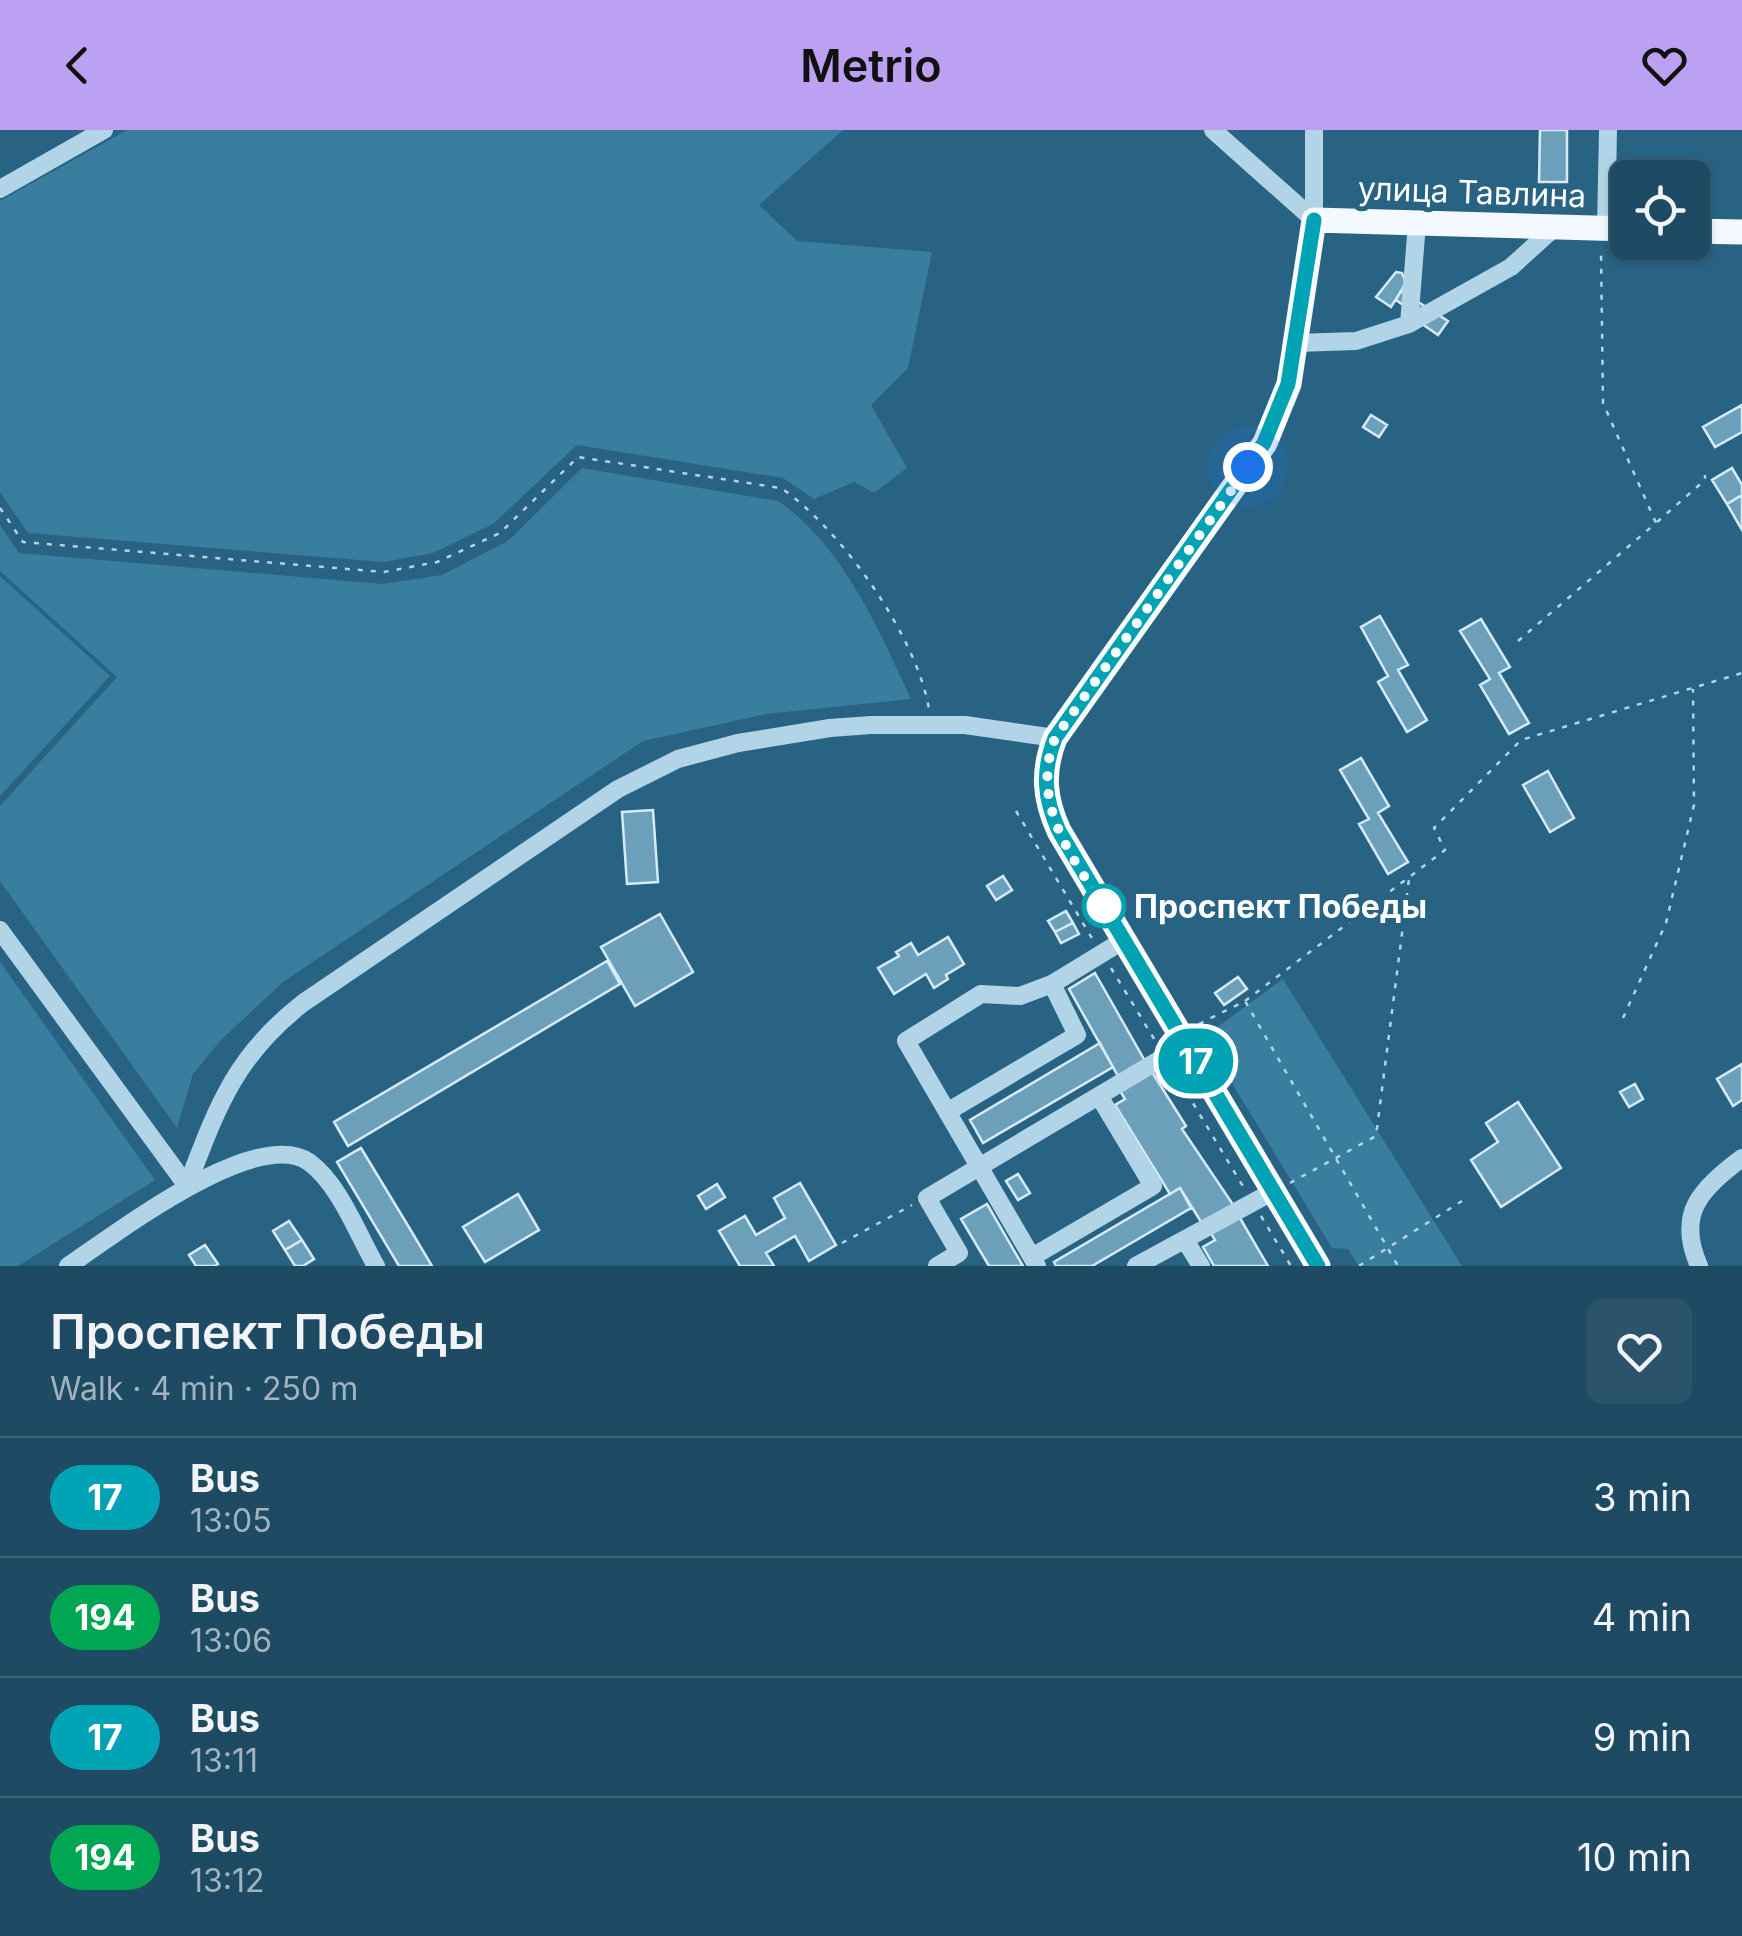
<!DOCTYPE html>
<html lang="en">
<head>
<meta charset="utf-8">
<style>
	:root { --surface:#1e4a63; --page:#2b546c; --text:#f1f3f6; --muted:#a1b3be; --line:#3c6278; --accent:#bca0f2 }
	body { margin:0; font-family:Inter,sans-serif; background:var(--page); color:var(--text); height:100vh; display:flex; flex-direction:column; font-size:38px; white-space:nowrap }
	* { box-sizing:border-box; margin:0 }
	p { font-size:32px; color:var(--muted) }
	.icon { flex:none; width:55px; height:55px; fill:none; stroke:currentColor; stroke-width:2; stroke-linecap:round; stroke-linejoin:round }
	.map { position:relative; height:1136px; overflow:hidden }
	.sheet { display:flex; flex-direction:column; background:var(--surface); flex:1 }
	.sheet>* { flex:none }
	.badge { padding:0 20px; border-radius:32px; font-size:35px; line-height:65px }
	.tools { position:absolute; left:1610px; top:30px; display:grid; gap:20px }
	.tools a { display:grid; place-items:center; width:100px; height:100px; border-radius:15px; background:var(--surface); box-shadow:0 2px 8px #0004,0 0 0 2px var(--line); font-size:50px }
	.you { position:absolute; width:50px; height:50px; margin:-25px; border:8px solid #fff; border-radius:50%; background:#1a73e8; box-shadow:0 0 0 15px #1a73e833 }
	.map>.badge { position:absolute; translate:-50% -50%; box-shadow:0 0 0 5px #fff }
	.round { display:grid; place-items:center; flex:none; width:105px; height:105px; border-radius:15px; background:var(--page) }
	.overview { display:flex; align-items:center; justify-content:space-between; height:170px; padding:0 50px }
	h1 { font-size:48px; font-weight:600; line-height:75px }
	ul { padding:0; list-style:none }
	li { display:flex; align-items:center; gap:30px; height:120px; padding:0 50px; border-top:2px solid var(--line) }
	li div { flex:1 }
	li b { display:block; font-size:38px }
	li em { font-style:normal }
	li .badge { min-width:110px; font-weight:700; text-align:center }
	header { display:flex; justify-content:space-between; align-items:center; height:130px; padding:0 50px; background:var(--accent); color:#111; font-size:45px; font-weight:600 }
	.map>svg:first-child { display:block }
</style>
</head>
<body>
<header><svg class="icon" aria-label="back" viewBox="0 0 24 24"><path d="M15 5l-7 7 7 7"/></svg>Metrio<svg class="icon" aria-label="heart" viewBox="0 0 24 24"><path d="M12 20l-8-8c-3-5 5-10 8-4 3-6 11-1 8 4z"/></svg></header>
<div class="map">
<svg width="1742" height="1136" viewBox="0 0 1742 1136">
	<rect width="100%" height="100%" fill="#286384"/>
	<path fill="#397d9f" d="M127,0H843L759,75L797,111L932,122L908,238L871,275L907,338L874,363L854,352L814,369L783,348L577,315L493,394L433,423L384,432L28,403L0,362V71Z
		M582,338L778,371C842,414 879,500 911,569L766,584L643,611L283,852L220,911L193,944L177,998L0,751V676L117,547L0,441V395L19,423L383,454L442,445L508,411Z
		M0,446L110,546L0,666Z
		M0,832L155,1050L18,1136H0Z
		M1283,849L1462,1136H1359L1348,1119L1332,1118L1204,907Z"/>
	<path fill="#6c9fb9" stroke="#d5ebf6" stroke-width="2.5" d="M1540,0H1567V52H1539Z
		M1396,142L1402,143L1406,153L1391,177L1376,167Z
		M1401,161L1448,191L1438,205L1412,187L1415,183L1396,170Z
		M1742,275V302L1715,317L1703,297Z
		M1371,285L1387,295L1379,307L1363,297Z
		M1732,338L1742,355V365L1727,374L1712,350Z
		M1742,365V400L1727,374Z
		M1380,486L1408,535L1398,540L1427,590L1407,602L1378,552L1388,546L1361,497Z
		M1481,489L1510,537L1499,543L1529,593L1509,604L1480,555L1490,549L1460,501Z
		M1361,628L1389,676L1378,683L1408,732L1388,744L1359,694L1369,689L1340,640Z
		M1548,641L1574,688L1550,702L1523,655Z
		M653,680L658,752L627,754L622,682Z
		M1003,746L1012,760L996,770L987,756Z
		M1066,781L1073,793L1055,802L1048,791Z
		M660,784L693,842L635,876L601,817Z
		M1073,793L1079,804L1061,813L1055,802Z
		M948,807L964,834L946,845L948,849L934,858L926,844L894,864L878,838L899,826L896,822L911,813L918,825Z
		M607,831L620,854L348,1016L334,992Z
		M1095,843L1145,931L1118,946L1069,859Z
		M1238,847L1247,859L1224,875L1215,863Z
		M1100,913L1113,937L983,1013L970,990Z
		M1742,934V970L1733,976L1717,949Z
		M1152,942L1186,996L1182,999L1234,1076L1203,1095L1180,1058L1170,1064L1115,975L1125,969L1120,961Z
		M1635,954L1643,969L1629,977L1620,962Z
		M1518,972L1561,1038L1501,1077L1471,1030L1498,1012L1486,993Z
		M361,1018L410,1099L432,1136H399L337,1032Z
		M1018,1044L1030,1063L1018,1070L1006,1051Z
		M800,1053L836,1115L809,1131L795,1106L766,1123L774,1136H740L719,1101L745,1086L756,1105L785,1088L774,1068Z
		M717,1054L725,1067L706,1079L698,1066Z
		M1180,1058L1191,1078L1092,1136H1056L1054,1132Z
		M518,1064L539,1100L485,1132L463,1097Z
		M987,1074L1023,1136H989L961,1089Z
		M1237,1083L1268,1136H1214L1203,1117L1215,1110L1209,1100Z
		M289,1091L302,1110L285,1120L273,1101Z
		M302,1110L314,1129L303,1136H295L285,1120Z
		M205,1115L218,1134L215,1136H196L189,1125Z"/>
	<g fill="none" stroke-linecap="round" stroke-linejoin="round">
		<path stroke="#b1d5e7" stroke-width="2.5" stroke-dasharray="5 8" stroke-linecap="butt" d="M0,378L23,412L384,442L437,432L500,403L578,327L781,358C841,399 917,507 929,579
			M1657,392L1705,350V345
			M1518,511L1656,393L1603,273L1601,120
			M1016,681L1093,810
			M1111,838L1156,912
			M1245,871L1445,720L1434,698L1521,610L1742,543
			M1623,888L1666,793L1694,675L1693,559
			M1199,894L1245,871L1398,1136
			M1173,940L1244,1058
			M1290,1053L1376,1006L1409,749
			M1261,1086L1291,1136
			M842,1113L912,1075
			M1359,1136L1462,1071"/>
		<path stroke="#b1d5e7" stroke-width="18" d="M1213,0L1314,90
			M1314,0V90
			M0,59L104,0
			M1606,98L1608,0
			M1409,194L1417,93
			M1296,213L1356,211L1409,194L1511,137L1555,97
			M0,800L187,1056
			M947,982L1077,905L1052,854
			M187,1056C217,978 234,927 303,873L618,659L678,629L738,613L830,598L871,595H965L1055,608
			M1185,1110L1201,1136
			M1032,1127L1153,1056L1099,966
			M68,1136C113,1106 256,995 309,1032C340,1055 357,1103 376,1136
			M937,1136L959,1123L927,1068L1186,914
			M1037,1136L906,911L981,864L1020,866L1052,854L1124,810
			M1136,1136L1274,1061
			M1699,1136C1676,1083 1700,1060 1742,1028"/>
		<path stroke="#f3f9fe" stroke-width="25" d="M1692,101L1742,102
			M1318,1136L1059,701C1044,668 1042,642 1055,608L1265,313L1289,254L1314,90L1628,99"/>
	</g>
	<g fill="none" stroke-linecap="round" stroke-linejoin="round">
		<defs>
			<path id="line" d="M1314,90L1288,254L1264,313L1055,608C1042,642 1044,668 1059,701L1318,1136"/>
		</defs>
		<use href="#line" stroke="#fff" stroke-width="22"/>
		<use href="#line" stroke="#00a3b4" stroke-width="15"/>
		<path stroke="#fff" stroke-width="10" stroke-dasharray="0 18" d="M1104,776C1072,728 1030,673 1055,608L1248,337"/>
	</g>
	<circle fill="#fff" stroke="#00a3b4" stroke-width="5" cx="1104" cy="776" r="20"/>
	<g text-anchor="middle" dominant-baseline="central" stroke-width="10" stroke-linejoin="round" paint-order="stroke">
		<g font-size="32" fill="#fff" stroke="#286384">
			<text transform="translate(1472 62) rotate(2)">улица Тавлина</text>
		</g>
		<g font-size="32" font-weight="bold" fill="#fff" stroke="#286384" text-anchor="start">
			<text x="1134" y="776">Проспект Победы</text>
		</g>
	</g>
</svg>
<div class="tools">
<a><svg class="icon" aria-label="locate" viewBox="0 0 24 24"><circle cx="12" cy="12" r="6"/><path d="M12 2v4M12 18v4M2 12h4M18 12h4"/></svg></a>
</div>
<div class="you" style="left:1248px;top:337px"></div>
<b class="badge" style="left:1196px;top:931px;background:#00a3b4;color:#fff">17</b>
</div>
<section class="sheet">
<div class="overview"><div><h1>Проспект Победы</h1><p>Walk · 4 min · 250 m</p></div><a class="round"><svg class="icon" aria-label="heart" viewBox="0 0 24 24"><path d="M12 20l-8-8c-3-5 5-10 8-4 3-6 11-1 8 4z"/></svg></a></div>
<ul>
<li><span class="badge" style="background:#00a3b4;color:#fff">17</span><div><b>Bus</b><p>13:05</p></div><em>3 min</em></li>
<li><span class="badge" style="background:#00a651;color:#fff">194</span><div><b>Bus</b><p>13:06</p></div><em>4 min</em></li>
<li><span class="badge" style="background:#00a3b4;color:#fff">17</span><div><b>Bus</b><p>13:11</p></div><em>9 min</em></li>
<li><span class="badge" style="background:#00a651;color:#fff">194</span><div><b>Bus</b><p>13:12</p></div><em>10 min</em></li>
</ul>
</section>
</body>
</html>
